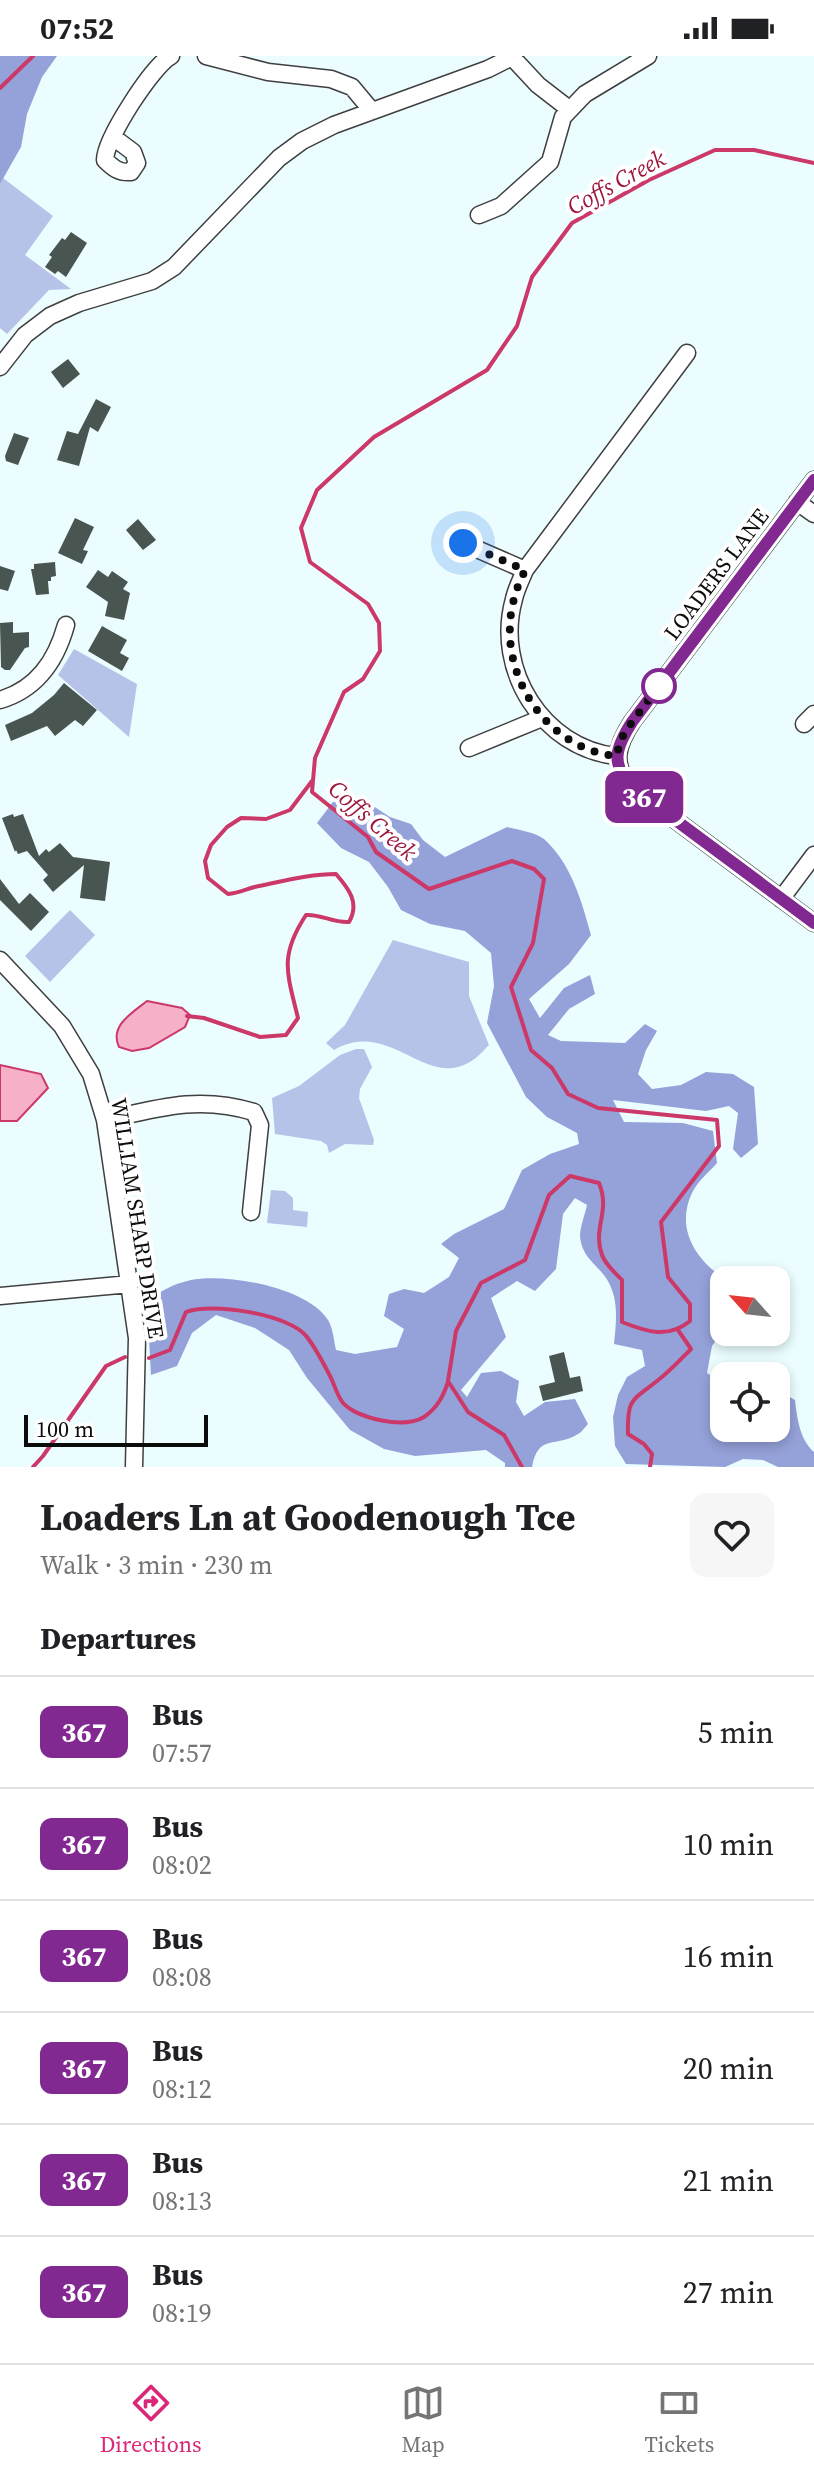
<!DOCTYPE html>
<html lang="en">
<head>
<meta charset="utf-8">
<style>
	:root { --surface:#fff; --page:#f6f6f6; --text:#202124; --muted:#757577; --line:#e0e0e0; --accent:#db2777 }
	body { margin:0; font-family:"Source Serif 4",serif; background:var(--page); color:var(--text); height:100vh; display:flex; flex-direction:column; font-size:30px; white-space:nowrap }
	* { box-sizing:border-box; margin:0 }
	p { font-size:26px; color:var(--muted) }
	.icon { flex:none; width:44px; height:44px; fill:none; stroke:currentColor; stroke-width:2; stroke-linecap:round; stroke-linejoin:round }
	.map { position:relative; height:1411px; overflow:hidden }
	.details { display:flex; flex-direction:column; background:var(--surface); flex:1 }
	.details>* { flex:none }
	.badge { padding:0 16px; border-radius:12px; font-size:28px; line-height:52px }
	.needle { width:52px; rotate:297deg }
	.tools { position:absolute; left:710px; top:1210px; display:grid; gap:16px }
	.tools a { display:grid; place-items:center; width:80px; height:80px; border-radius:16px; background:var(--surface); box-shadow:0 4px 12px #0003; font-size:40px }
	.scale { position:absolute; left:24px; bottom:20px; width:184px; box-sizing:border-box; padding-left:8px; border:4px solid #0c0c0c; border-top:0; font-size:22px; line-height:28px; white-space:nowrap; color:#0c0c0c; -webkit-text-stroke:6px #fff; paint-order:stroke }
	.you { position:absolute; width:40px; height:40px; margin:-20px; border:6px solid #fff; border-radius:50%; background:#1a73e8; box-shadow:0 0 0 12px #1a73e833 }
	.map>.badge { position:absolute; translate:-50% -50%; box-shadow:0 0 0 4px #fff }
	h2 { padding:0 40px; font-size:30px; line-height:72px }
	.round { display:grid; place-items:center; flex:none; width:84px; height:84px; border-radius:16px; background:var(--page) }
	.head { display:flex; align-items:center; justify-content:space-between; height:136px; padding:0 40px }
	h1 { font-size:38px; font-weight:700; line-height:60px }
	ul { padding:0; list-style:none }
	li { display:flex; align-items:center; gap:24px; height:112px; padding:0 40px; border-top:2px solid var(--line) }
	li div { flex:1 }
	li b { display:block; font-size:30px }
	li em { font-style:normal }
	li .badge { min-width:88px; font-weight:700; text-align:center }
	.status { display:flex; justify-content:space-between; align-items:center; height:56px; padding:0 40px; background:var(--surface); direction:ltr }
	.status svg { height:22px; fill:currentColor }
	.menu { display:flex; justify-content:space-around; align-items:center; height:112px; border-top:2px solid var(--line); background:var(--surface); font-size:22px; color:var(--muted) }
	.menu a { display:grid; justify-items:center; gap:4px }
	.menu .on { color:var(--accent) }
	.map>svg:first-child { display:block }
</style>
</head>
<body>
<div class="status"><b>07:52</b><svg viewBox="0 0 49 12"><path d="M0 12V9h3v3zM5 12V6h3v6zM10 12V3h3v9zM15 12V0h3v12zM26 1h20v11H26zM47 4h2v5h-2z"/></svg></div>
<div class="map">
<svg width="814" height="1411" viewBox="0 0 814 1411">
	<rect width="100%" height="100%" fill="#ebfdff"/>
	<path fill="#b6c2e8" d="M3,122L53,160L25,199L71,233L49,234L7,278L0,272V128Z
		M74,593L137,628L129,681L58,619Z
		M70,854L95,879L50,926L25,900Z
		M393,884L469,906V940L489,989C483,995 477,1002 470,1006C424,1033 390,962 334,994L326,987L345,969Z
		M356,993H364L372,1011L360,1033L359,1042L374,1084L373,1089L345,1088L329,1097L327,1089L321,1085L275,1078L272,1042L299,1030L340,999Z
		M271,1134L285,1135L293,1142V1154L308,1156L307,1171L267,1167Z"/>
	<path fill="#95a1d9" d="M0,0H57L42,21L27,58L21,91L0,128Z
		M339,738L364,744L390,761L411,768L423,784L445,801L507,771C518,774 535,776 544,783C571,807 582,846 591,879L569,908L529,943L540,962L564,932L590,919L595,938L569,953L548,979L561,985L625,987L645,968L657,975L646,994L638,1018L652,1033L681,1029L706,1016L733,1018L754,1031L758,1088L741,1102L733,1093L738,1057L729,1050L706,1055L613,1044L624,1066L683,1067L713,1075L717,1107C709,1116 697,1126 692,1137C675,1173 696,1204 726,1224L724,1273L712,1290L707,1317L724,1328V1372H776V1333L795,1344C797,1362 800,1384 814,1396V1411H778L763,1404L743,1403L725,1411L626,1408L615,1390L613,1361L618,1339L627,1321L645,1310L642,1294L614,1288C616,1268 619,1246 609,1227C600,1209 582,1204 580,1180C580,1171 585,1158 587,1149L575,1142L563,1158L556,1213L535,1235L517,1225L491,1242L506,1281L461,1334L467,1341L481,1317L501,1315L519,1325L516,1346L524,1360L545,1346L575,1343L588,1368C584,1372 582,1376 578,1378C557,1392 538,1377 532,1411H505V1407L486,1394L415,1400L384,1393L350,1374L307,1322L289,1294L255,1272L216,1259L192,1277L177,1310L151,1319L147,1246C160,1235 173,1228 191,1224C226,1217 307,1231 328,1264C333,1272 334,1285 336,1294L355,1298L397,1291L404,1273L384,1260L389,1238L404,1233L424,1237L449,1221L459,1202L441,1188L454,1178L504,1153L522,1114L550,1098L579,1088L577,1077L547,1061L526,1041L487,967L494,930L491,897L465,875L430,868L401,854L388,831L369,806L341,792L317,767Z"/>
	<path fill="#f6b1c9" stroke="#cc3868" stroke-width="2" d="M147,945L182,952L190,959L185,971L149,992L132,995L119,991C109,970 132,957 147,945Z
		M0,1009L41,1018L48,1032L17,1065H0Z"/>
	<g fill="none" stroke-linecap="round" stroke-linejoin="round">
		<path stroke="#cc3868" stroke-width="4" d="M0,32L33,0
			M187,960L204,962L260,981L286,979L298,962C287,917 279,900 306,859C321,858 333,867 349,866C360,847 349,833 336,818C310,818 284,825 259,830C248,832 240,837 228,838L208,822L205,805L211,789L227,771L241,762L266,763L290,754L312,725
			M149,1302L170,1294L186,1256C211,1246 290,1258 307,1281C317,1294 325,1310 332,1324C335,1331 338,1341 343,1347C358,1363 404,1373 424,1361C437,1352 443,1341 448,1326
			M33,1411L43,1400L106,1310L125,1301
			M522,1411L504,1379L468,1356L448,1325L456,1275L481,1227L525,1204L549,1139L570,1120L599,1127C611,1156 592,1172 602,1199C605,1208 615,1217 622,1224V1266C647,1276 668,1283 690,1265V1248L668,1221L661,1166L719,1090L717,1064L598,1052L568,1038L552,1012L531,994L511,931L533,887L544,823L534,813L512,805L429,833L376,796L368,781L312,736L315,702L344,636L363,623L380,595L379,567L368,548L310,506L301,472L317,434L374,381L487,314L517,270L532,221L572,167L649,124L715,94H754L814,107
			M650,1411L652,1398L644,1388L628,1378C627,1342 632,1345 657,1325C669,1316 680,1304 691,1293L678,1274"/>
	</g>
	<path fill="#485550" d="M71,176L87,187L66,221L58,215L55,218L45,211L52,201L49,199L62,182L65,184Z
		M68,303L80,318L63,332L51,316Z
		M96,343L111,351L98,376L90,371L79,410L57,404L67,375L78,378Z
		M14,377L29,382L18,409L6,405L5,400Z
		M75,462L94,471L83,494L88,495L82,508L58,497Z
		M138,463L156,484L143,494L126,474Z
		M55,506L56,520L51,521V525H48L49,538L36,539L31,513H34V508Z
		M0,510L15,515L8,535L0,533Z
		M98,514L108,521L112,515L128,526L123,533L130,537L124,564L105,560L108,546L86,531Z
		M13,566V577L29,576V591L25,592L10,614H5L1,611L0,567Z
		M102,570L127,584L120,597L129,602L122,615L88,595Z
		M64,627L97,654L83,670L75,664L55,680L47,670L11,685L5,669L32,657L54,639Z
		M13,758L14,761L23,758L39,800L46,793L49,796L60,787L73,801L110,806L105,845L80,842L84,809L53,836L43,824L48,819L27,795L18,798L16,794L15,796L2,762Z
		M0,823L19,848L30,837L49,856L31,875L0,844Z
		M564,1296L570,1322L580,1320L583,1335L543,1345L539,1330L555,1326L549,1300Z"/>
	<g fill="none" stroke-linecap="round" stroke-linejoin="round">
		<defs>
			<path id="minor" d="M206,0L268,16L331,23L352,31L372,55
				M512,1L538,29L569,53
				M113,81L133,96L137,107L131,116C119,117 113,112 105,104C105,83 153,9 171,0
				M479,159L501,150L550,106L563,61L585,38L648,0
				M0,311L25,279L50,260L79,247L152,225L174,211L279,102L302,85L334,69L488,13L514,0
				M814,424L632,666C617,689 611,708 631,731L814,867
				M797,446L814,458
				M463,487L525,514
				M0,644C37,633 56,605 66,569
				M804,668L814,658
				M469,692L542,662
				M616,700C543,692 494,614 514,543C516,533 521,524 525,514L687,297
				M781,843L814,799
				M0,904L62,970L91,1018L105,1064L137,1282L134,1411
				M105,1064C158,1052 199,1039 254,1056L260,1069L251,1156
				M0,1240L130,1228"/>
		</defs>
		<use href="#minor" stroke="#3f3f3f" stroke-width="19"/>
		<use href="#minor" stroke="#fff" stroke-width="16"/>
	</g>
	<g fill="none" stroke-linecap="round" stroke-linejoin="round">
		<defs>
			<path id="line" d="M814,424L632,666C616,691 610,707 631,731L814,867"/>
		</defs>
		<use href="#line" stroke="#fff" stroke-width="18"/>
		<use href="#line" stroke="#812990" stroke-width="12"/>
		<path stroke="#0c0c0c" stroke-width="8" stroke-dasharray="0 14.4" d="M463,487L525,514C521,524 516,533 514,543C495,613 543,692 616,700L624,677L667,619L659,630"/>
	</g>
	<circle fill="#fff" stroke="#812990" stroke-width="4" cx="659" cy="630" r="16"/>
	<g text-anchor="middle" dominant-baseline="central" stroke-width="8" stroke-linejoin="round" paint-order="stroke">
		<g font-size="22" fill="#0c0c0c" stroke="#fff">
			<text transform="translate(716 518) rotate(-53)">LOADERS LANE</text>
			<text transform="translate(138 1162) rotate(81)">WILLIAM SHARP DRIVE</text>
		</g>
		<g font-size="24" font-style="italic" fill="#9c173d" stroke="#fff">
			<text transform="translate(616 126) rotate(-29)">Coffs Creek</text>
			<text transform="translate(373 764) rotate(41)">Coffs Creek</text>
		</g>
	</g>
</svg>
<div class="tools">
<a><svg class="needle" viewBox="-14 -14 28 28"><path d="M0-13l5 13h-10z" fill="#e53935"/><path d="M0 13l5-13h-10z" fill="#757577"/></svg></a>
<a><svg class="icon" aria-label="locate" viewBox="0 0 24 24"><circle cx="12" cy="12" r="6"/><path d="M12 2v4M12 18v4M2 12h4M18 12h4"/></svg></a>
</div>
<div class="scale">100 m</div>
<div class="you" style="left:463px;top:487px"></div>
<b class="badge" style="left:644px;top:741px;background:#812990;color:#fff">367</b>
</div>
<section class="details">
<div class="head"><div><h1>Loaders Ln at Goodenough Tce</h1><p>Walk · 3 min · 230 m</p></div><a class="round"><svg class="icon" aria-label="heart" viewBox="0 0 24 24"><path d="M12 20l-8-8c-3-5 5-10 8-4 3-6 11-1 8 4z"/></svg></a></div>
<h2>Departures</h2>
<ul>
<li><span class="badge" style="background:#812990;color:#fff">367</span><div><b>Bus</b><p>07:57</p></div><em>5 min</em></li>
<li><span class="badge" style="background:#812990;color:#fff">367</span><div><b>Bus</b><p>08:02</p></div><em>10 min</em></li>
<li><span class="badge" style="background:#812990;color:#fff">367</span><div><b>Bus</b><p>08:08</p></div><em>16 min</em></li>
<li><span class="badge" style="background:#812990;color:#fff">367</span><div><b>Bus</b><p>08:12</p></div><em>20 min</em></li>
<li><span class="badge" style="background:#812990;color:#fff">367</span><div><b>Bus</b><p>08:13</p></div><em>21 min</em></li>
<li><span class="badge" style="background:#812990;color:#fff">367</span><div><b>Bus</b><p>08:19</p></div><em>27 min</em></li>
</ul>
</section>
<nav class="menu">
<a class="on"><svg class="icon" aria-label="directions" viewBox="0 0 24 24"><path d="M12 3l9 9-9 9-9-9zM9 14v-3h6M13 9l2 2-2 2"/></svg>Directions</a>
<a><svg class="icon" aria-label="map" viewBox="0 0 24 24"><path d="M3 6l6-2 6 2 6-2v14l-6 2-6-2-6 2zM9 4v14M15 6v14"/></svg>Map</a>
<a><svg class="icon" aria-label="tickets" viewBox="0 0 24 24"><path d="M3 7h18v10H3zM15 7v10"/></svg>Tickets</a>
</nav>
</body>
</html>
